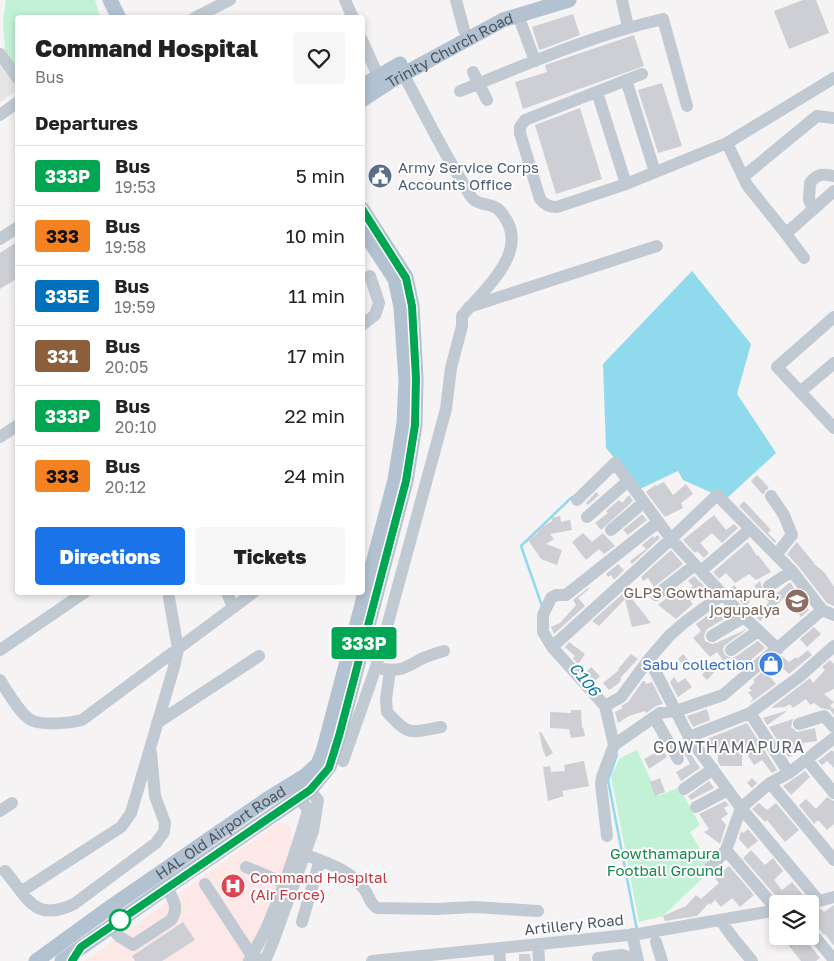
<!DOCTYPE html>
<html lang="en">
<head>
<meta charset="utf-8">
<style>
	:root { --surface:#fff; --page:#f6f6f6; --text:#222; --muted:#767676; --line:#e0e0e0; --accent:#1a73e8 }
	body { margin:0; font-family:"Golos Text",sans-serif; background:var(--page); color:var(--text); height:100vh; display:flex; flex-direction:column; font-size:19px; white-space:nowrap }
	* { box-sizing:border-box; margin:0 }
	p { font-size:16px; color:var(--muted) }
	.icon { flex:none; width:28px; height:28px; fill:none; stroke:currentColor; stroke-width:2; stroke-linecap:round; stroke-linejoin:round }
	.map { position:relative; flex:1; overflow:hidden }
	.drawer { position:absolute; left:15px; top:15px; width:350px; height:580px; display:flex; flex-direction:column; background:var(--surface); border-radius:5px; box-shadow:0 2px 8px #0003 }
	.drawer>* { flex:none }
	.badge { padding:0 10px; border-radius:4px; font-size:18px; line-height:32px }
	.controls { position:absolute; left:769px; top:895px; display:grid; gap:10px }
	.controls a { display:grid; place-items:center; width:50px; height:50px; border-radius:5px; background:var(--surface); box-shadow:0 2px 8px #0003; font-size:25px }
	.map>.badge { position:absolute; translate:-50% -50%; box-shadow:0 0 0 2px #fff }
	h2 { padding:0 20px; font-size:19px; line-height:45px }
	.round { display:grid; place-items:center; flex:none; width:52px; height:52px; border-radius:5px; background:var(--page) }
	.overview { display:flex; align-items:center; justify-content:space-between; height:85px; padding:0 20px }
	h1 { font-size:24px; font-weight:800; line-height:38px }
	.cta { display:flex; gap:10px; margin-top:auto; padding:10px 20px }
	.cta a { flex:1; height:58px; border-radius:5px; background:var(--accent); color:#fff; font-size:20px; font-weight:800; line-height:58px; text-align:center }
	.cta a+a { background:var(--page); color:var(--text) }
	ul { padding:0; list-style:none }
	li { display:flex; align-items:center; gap:15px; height:60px; padding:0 20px; border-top:1px solid var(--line) }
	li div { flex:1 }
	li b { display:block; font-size:19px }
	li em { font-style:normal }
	li .badge { min-width:55px; font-weight:700; text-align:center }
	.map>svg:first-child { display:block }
</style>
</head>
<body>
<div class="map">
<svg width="834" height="961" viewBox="0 0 834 961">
	<rect width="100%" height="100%" fill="#f5f3f3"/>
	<path fill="#e6e4e5" d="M0,66L18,88L17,90L0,102Z"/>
	<path fill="#fce8e6" d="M279,822L290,826L293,846L261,926L243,961H85Z"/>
	<path fill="#c3f1d5" d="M6,0H95L100,17L18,18L17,69L5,51L3,21Z
		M637,750L658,796L679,787L700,825L690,832L712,869L663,916L639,922L611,776L620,758Z"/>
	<path fill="#90daee" d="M692,271L751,344L737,394L776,453L726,499L683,480L678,471L640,489L606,448L603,364Z"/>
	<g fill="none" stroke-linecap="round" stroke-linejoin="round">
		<path stroke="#90daee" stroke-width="2.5" d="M542,606L521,546L572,497
			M617,755L608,780L637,930"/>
	</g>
	<path fill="#cdcfd5" d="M803,0H816L829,33L789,49L774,11Z
		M573,14L580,35L540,50L539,49L532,27Z
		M634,35L644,66L523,109L515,82L547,72L545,65Z
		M662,83L682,146L658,153L638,90Z
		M580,108L602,179L556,194L535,125Z
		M18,241V278L0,289V253Z
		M757,475L769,488L766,490L763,495L751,481Z
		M664,482L673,495L686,484L693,494L681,503L683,508L665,517L646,492L655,485L656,486Z
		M596,492L599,495L588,505L586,503Z
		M629,495L633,501L601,530L595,523L608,513L606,511L619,500L622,503Z
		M744,501L771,530L768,533L776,541L775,543L739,506Z
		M642,514L647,520L628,535L623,530Z
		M714,515L726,530L734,524L738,528L722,543L712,533L700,543L709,553L704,558L697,551L695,553L683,540Z
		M560,516L561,522L570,520L572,530L550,534L554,539L546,544L562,550L557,565L541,559L528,540L538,533L536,531L552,521L551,518Z
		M583,533L592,542L603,533L615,546L604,554L599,549L586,560L572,542Z
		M658,535L660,538L632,564L630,561L646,549L642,545L653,536L654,538Z
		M748,542L757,556L758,555L771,572L756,580L749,574L735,583L726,573L719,579L713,572Z
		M797,542L814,563H813L825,573L834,587V606L827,603L798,566L787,554Z
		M671,550L683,564L654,587L648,578L643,581L641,577Z
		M618,564L624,570L614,580L611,575L608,577L606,574Z
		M694,576L711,593L704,598L700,593L690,601L693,604L676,619L658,605L673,593L678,599L693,586L688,581Z
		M760,581L763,591L766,593H773L775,595L790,582L809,610L801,617L786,596L760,621L755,616L769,602L754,586Z
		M734,585L750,602L745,606L730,590Z
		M588,588L589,589L578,598L585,606L554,634L551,627L560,623L576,605L573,600Z
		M626,591L651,623L632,627L625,599L599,626L592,621Z
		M727,610L731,615L707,629L704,636L705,641L712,644L716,643L745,630L743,627L746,630L724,646L723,650L725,655L731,658L735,657L758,641L765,648L739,670L730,658L725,663L717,652L710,657L693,638L701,631L696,624L708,615L710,618Z
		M814,627L821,634L807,647L800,639Z
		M569,642L585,654L578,664L573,658L575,656L565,647Z
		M808,650L812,655L789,674L775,661L782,656L789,662L796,657L797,659Z
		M631,654L638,659L620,678L621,680L619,683L609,690L603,683L619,670L618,669Z
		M683,654L688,660L683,665L678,659Z
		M830,660L834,664V689L824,694L834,702L830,706L834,709V715L830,710L821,708L814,703L810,705L806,699L793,708L790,704L785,707L771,708L810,678L813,683L825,670L822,667Z
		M709,666L715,671L707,680L702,675Z
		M591,667L600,676L594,682L586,672Z
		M764,670L776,684L750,703L753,699L748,692L752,691L749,688L755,682L753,680Z
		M674,677L678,683L685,678L692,687L678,697L670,682Z
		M643,681H645L646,684L652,682L663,704L656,706L646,713L645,711L629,716L618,723L615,712L623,708L621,706L628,702Z
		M707,709L710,720L693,727L687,716Z
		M571,710H581L582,728L583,727L585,736L571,738L569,729L550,728V712L571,713Z
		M785,711L786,712L767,725L763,718Z
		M793,719L791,727L797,732L815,728L817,741L803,743L804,747L796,754L788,757L769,727Z
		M747,723L777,770L772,773L762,760L754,765L742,746V766H721L718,762L717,743L707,748L702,741Z
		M539,732H541L553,753L546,757L543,750Z
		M658,741L667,757L649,769L644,759L657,752L653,743Z
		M683,742L700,768L681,781L676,772L690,764L679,744Z
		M832,750L834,752V768L827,761L822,765L818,761Z
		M584,761L589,786L562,791L564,796L548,801L543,767L550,766L551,772L565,771L564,765Z
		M805,771L810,777L791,795L783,786Z
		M660,778L665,792L655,796L650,782Z
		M752,778L757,783L752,788L747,783Z
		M709,781L714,788L691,800L688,796Z
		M827,797L834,801V824L827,830L818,820L814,824L799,805L806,799L816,809Z
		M725,801L729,805L724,808L728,814L721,819L726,825L720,844L704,832L709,829L699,814Z
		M759,803L767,810L776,803L799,830L785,842L767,820L765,822L752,809Z
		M748,829L758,841L748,849L739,839L741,831L743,833Z
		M751,850L765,865L773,858L783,871L774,880L782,890L792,882L804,896L796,903L790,896L782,903L743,858Z
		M729,866L754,895L740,907L732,898L721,907L715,900L710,905L709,903L697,916L665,921L663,916L686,906L696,895L701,899L719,883L715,878Z
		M834,905V946L825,934L824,935L816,925L810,923V913L813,911L821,909L824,912Z
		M183,922L195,940L162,961H135L132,956Z
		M781,936H803L820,958L816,961H801Z
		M519,954H530L531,961H519Z"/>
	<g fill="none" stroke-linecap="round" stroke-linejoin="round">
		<path stroke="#c1cad2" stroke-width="12" d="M345,0L353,18
			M456,0L464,30
			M622,0L628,27
			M518,15L535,61
			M194,18L230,0
			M362,40L378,76
			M0,54L18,79
			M473,72L487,100
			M642,74L525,120L520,127V133L540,199C545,205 549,207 557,207L626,184L727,143L834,78
			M626,80L655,172
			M460,91C527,64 593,35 663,19L687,106
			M597,92L626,184
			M0,115L18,102
			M727,143L747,185L783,230H790L834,191
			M743,177L817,116L834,118
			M813,209L809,200L810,183C817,173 824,174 834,176
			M783,230L804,258
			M0,239L18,227
			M469,307L657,246
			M834,317L777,367L834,428
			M362,325L375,315L379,303L370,276
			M800,392L834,363
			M0,437L18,425
			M771,496L784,515L792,535L776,555
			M577,500L615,463L671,539L744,617L778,649
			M587,517L628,481
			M611,530L644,502
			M701,571L750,529
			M769,586L792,571
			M227,592L233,608
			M656,595L695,565
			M712,636L744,617
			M552,647L543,632V615L551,598L556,595H566L658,522
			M0,650L85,592
			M731,650L758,631
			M649,659L689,737L741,808L819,901
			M383,669C400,672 407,667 421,659C428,656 436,653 444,651
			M390,670L386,699L387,712C409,736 409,733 441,727
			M0,680C7,691 21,715 31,720C43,726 70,723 82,720L254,592
			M605,706L621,697L649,659L670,635L685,622L723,594
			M750,713L789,773
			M654,717L678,759
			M157,723L259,656
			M799,724L824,716L834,727
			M689,737L750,713L799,677L834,646
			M614,745L605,706L552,647L671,539L717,495L792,571L822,610
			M807,760L834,793
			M343,761L376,667L446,409L451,368L462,326V316C486,287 535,248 499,210C491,202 480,207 472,198C467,191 463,182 458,175C438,142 422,108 403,74
			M770,783L834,860
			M684,789L713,769
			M696,807L728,790
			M0,811L12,803
			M607,836L601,784L602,777L614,745L660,713L676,711L723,695L822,610L834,615
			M304,854C327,863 349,869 364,889C369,895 369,903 377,908L436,909L474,907L538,911
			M246,867L284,883
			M710,868L726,850
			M5,871C28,898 34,923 74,904L156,843L164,832L165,823L155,796L151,753
			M205,884L252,956L257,958
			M22,891L121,827L131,813L174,667L178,649L168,592
			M808,904L834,897
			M777,910L726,850L741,808L770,783L789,773L834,738
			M721,920C729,935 741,947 752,961
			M302,922L320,860
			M110,927L120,937L133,945L171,920C180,908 172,898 167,887
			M810,931L834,960
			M632,934L638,961
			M656,942L662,961
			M538,944L539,961
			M499,948L500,961
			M598,958L622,955L626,956L628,961
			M249,961C255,949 262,938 267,927C283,890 296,852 307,814V808L293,790
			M265,961L273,942L313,831L318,800L303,783
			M372,961L638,934L778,910"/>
		<g stroke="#b3c2d1" stroke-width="15">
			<path d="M110,0L119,18"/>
			<path d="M362,86L400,64"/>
			<path id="s1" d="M362,100L391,81L503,20L569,0"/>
			<path id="s2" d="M36,961L105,911L266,800L305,776L318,764L323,752L395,480L404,423L406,381L401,307L395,279L362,229"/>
			<path d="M62,961L167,887L310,790L329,767L339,736L406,481L415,425L416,378L412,306L406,277L362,209"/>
		</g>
	</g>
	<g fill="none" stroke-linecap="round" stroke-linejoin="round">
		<defs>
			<path id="line" d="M72,961L81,947L310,790L329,768L339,736L406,481L415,425L416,378L412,306L406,278L362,209"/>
		</defs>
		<use href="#line" stroke="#fff" stroke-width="11"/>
		<use href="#line" stroke="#00a651" stroke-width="8"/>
	</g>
	<defs>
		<symbol id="civic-disc" viewBox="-11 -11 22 22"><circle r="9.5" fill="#5c6f8a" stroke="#fff"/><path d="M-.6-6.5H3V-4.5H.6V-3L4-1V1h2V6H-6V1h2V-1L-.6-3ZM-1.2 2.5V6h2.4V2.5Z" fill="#fff"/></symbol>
		<symbol id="school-disc" viewBox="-11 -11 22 22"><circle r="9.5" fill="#8d6e63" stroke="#fff"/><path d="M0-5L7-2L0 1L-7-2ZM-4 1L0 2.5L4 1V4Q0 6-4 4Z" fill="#fff"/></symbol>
		<symbol id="shop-disc" viewBox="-11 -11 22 22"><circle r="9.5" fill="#3f7fe0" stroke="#fff"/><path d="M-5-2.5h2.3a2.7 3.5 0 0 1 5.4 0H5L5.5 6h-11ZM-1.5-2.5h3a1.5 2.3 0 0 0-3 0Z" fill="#fff"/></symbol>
		<symbol id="hospital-disc" viewBox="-11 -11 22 22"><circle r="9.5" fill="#e0444e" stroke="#fff"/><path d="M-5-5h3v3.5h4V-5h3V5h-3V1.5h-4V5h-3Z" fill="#fff"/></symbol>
	</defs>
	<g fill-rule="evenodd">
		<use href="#civic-disc" x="366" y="162" width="28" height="28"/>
		<use href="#school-disc" x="783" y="587" width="28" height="28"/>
		<use href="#shop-disc" x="757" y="650" width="28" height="28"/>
		<use href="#hospital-disc" x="219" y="872" width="28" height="28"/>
	</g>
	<circle fill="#fff" stroke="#00a651" stroke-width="2.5" cx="120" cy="920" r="10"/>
	<g text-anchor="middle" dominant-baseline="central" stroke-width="4" stroke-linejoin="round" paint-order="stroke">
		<g font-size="15" fill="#4a5661" stroke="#fff">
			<text stroke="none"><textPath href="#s1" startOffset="101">Trinity Church Road</textPath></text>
			<text stroke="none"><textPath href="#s2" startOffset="225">HAL Old Airport Road</textPath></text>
			<text transform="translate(574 924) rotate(-6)">Artillery Road</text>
		</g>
		<g font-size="15" fill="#4e5e75" stroke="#fff" text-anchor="start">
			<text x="398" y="167">Army Service Corps<tspan x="398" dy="17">Accounts Office</tspan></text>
		</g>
		<g font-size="15" fill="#785e54" stroke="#fff" text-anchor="end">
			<text x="780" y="592">GLPS Gowthamapura,<tspan x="780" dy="17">jogupalya</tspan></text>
		</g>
		<g font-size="15" fill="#366cbe" stroke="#fff" text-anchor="end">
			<text x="754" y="664">Sabu collection</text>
		</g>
		<g font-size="15" fill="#17864f" stroke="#fff">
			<text x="665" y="853">Gowthamapura<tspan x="665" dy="17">Football Ground</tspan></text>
		</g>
		<g font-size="15" fill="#be3a42" stroke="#fff" text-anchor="start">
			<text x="250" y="877">Command Hospital<tspan x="250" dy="17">(Air Force)</tspan></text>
		</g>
		<g font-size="16" font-style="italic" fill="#0c7c9b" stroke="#fff">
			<text transform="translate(585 679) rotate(51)">C106</text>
		</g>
		<g font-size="16" letter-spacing="1" fill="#5f6368" stroke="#fff">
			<text x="729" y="747">GOWTHAMAPURA</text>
		</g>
	</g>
</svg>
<div class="controls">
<a><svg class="icon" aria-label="layers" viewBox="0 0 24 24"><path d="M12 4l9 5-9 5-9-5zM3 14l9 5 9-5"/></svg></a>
</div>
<b class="badge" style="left:364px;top:643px;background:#00a651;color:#fff">333P</b>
<section class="drawer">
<div class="overview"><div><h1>Command Hospital</h1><p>Bus</p></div><a class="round"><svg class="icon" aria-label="heart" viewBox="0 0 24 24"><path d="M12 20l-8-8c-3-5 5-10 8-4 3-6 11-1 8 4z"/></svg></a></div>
<h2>Departures</h2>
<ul>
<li><span class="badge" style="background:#00a651;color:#fff">333P</span><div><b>Bus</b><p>19:53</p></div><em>5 min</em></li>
<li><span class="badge" style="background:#f58220;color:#111">333</span><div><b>Bus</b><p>19:58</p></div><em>10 min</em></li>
<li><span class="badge" style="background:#0072bc;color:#fff">335E</span><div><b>Bus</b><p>19:59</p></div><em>11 min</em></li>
<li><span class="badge" style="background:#8b5e3c;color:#fff">331</span><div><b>Bus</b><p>20:05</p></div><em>17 min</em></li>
<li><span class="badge" style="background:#00a651;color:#fff">333P</span><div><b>Bus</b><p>20:10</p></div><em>22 min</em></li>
<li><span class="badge" style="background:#f58220;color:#111">333</span><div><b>Bus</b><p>20:12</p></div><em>24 min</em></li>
</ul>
<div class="cta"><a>Directions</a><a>Tickets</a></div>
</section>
</div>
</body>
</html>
